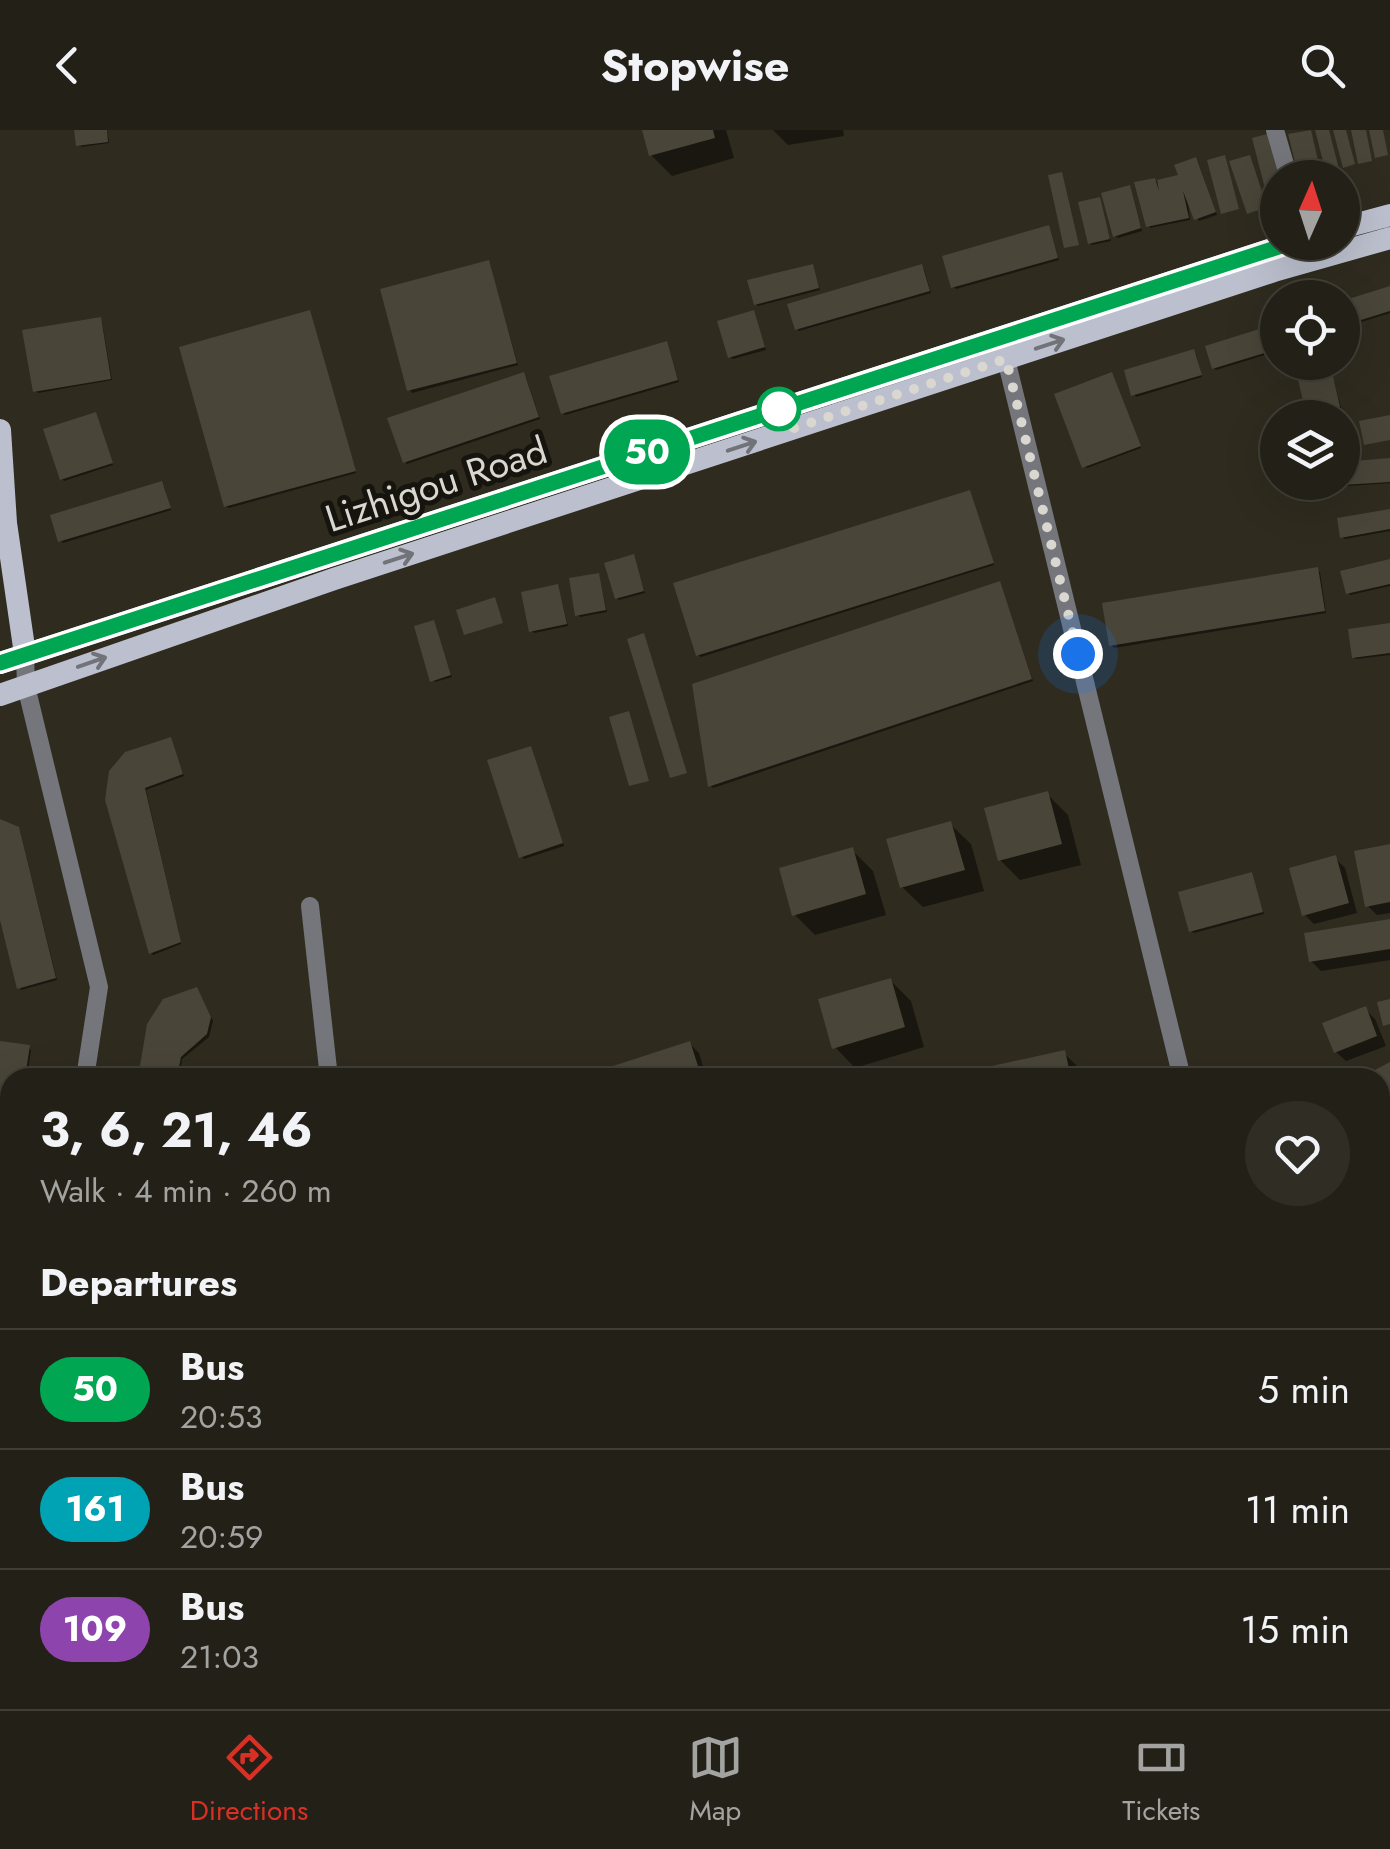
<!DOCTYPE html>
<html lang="en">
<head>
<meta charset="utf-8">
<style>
	:root { --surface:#232017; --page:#2f2d24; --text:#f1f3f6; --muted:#a3a3a1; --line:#403e36; --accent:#d93025 }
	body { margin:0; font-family:Jost,sans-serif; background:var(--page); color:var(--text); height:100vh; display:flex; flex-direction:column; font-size:38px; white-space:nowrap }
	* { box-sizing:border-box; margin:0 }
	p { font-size:32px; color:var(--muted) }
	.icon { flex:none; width:55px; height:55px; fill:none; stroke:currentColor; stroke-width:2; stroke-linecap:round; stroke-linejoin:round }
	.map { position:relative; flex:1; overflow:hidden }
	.drawer { position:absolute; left:0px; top:938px; width:1390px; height:642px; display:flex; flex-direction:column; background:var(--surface); border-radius:30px 30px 0 0; box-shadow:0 10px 40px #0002,0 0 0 2px var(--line) }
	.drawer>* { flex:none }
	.badge { padding:0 20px; border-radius:32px; font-size:35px; line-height:65px }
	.needle { width:65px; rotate:3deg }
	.buttons { position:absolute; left:1260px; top:30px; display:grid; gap:20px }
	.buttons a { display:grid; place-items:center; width:100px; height:100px; border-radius:50%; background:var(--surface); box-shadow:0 10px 40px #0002,0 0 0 2px var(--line); font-size:50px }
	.you { position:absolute; width:50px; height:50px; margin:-25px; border:8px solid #fff; border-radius:50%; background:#1a73e8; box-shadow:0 0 0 15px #1a73e833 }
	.map>.badge { position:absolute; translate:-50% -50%; box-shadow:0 0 0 5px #fff }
	h2 { padding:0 40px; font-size:38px; line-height:90px }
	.round { display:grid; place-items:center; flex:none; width:105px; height:105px; border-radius:52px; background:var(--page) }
	.headline { display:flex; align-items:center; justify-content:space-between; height:170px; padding:0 40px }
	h1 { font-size:48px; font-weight:700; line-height:75px }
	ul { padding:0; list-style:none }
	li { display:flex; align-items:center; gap:30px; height:120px; padding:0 40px; border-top:2px solid var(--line) }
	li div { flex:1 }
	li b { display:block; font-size:38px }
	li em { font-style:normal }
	li .badge { min-width:110px; font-weight:700; text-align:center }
	header { display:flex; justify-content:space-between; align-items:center; height:130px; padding:0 40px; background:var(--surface); font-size:45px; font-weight:700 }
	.dock { display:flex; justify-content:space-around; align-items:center; height:140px; border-top:2px solid var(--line); background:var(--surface); font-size:28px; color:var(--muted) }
	.dock a { display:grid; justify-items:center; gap:5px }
	.dock .on { color:var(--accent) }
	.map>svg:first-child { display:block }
</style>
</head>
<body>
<header><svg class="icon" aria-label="back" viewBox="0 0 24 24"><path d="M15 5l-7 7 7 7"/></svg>Stopwise<svg class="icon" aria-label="search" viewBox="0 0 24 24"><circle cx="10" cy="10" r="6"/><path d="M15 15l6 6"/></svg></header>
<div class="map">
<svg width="1390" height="1579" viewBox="0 0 1390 1579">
	<rect width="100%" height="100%" fill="#2f2b1f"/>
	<path fill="#0007" d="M76,0H107L109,13L81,17Z
		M644,0H726L734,28L672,46L651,25Z
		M773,0H843L844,6L788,15Z
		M1198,32L1217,85L1199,91L1188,72L1190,90L1150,98L1138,54L1181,47Z
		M1129,58L1142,101L1118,108L1115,106Z
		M1099,69L1111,111L1092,115L1090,113Z
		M1048,98L1059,130L956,159L954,157Z
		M489,133L518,235L412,263L410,260Z
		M812,136L820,160L758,176L756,174Z
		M924,139L931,163L799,201L797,199Z
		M1390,158V183L1342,198V173Z
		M310,183L356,343L229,378L226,376Z
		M754,183L766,220L733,229L730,227Z
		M100,190L102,192L112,250L38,263L35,260Z
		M1278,196V221L1216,240L1214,238Z
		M668,216L679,252L565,285L563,283Z
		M1196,224L1202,247L1136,267L1134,264Z
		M1331,240L1341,278L1310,285L1308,283Z
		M1112,245L1141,318L1087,338L1084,336Z
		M526,247L540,289L407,334L405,332Z
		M97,287L113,335L64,351L62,349Z
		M1390,331V353L1320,358L1318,356V352H1342Z
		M164,356L171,380L63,413L61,411Z
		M970,363L994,435L701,527L698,525Z
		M1390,381V401L1345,409L1342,407Z
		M633,427L645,463L619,470L617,468Z
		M1390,432V456L1350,465L1348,462Z
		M1317,440L1320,442L1326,483L1114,518L1111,515Z
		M599,445L607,482L580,487L578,485Z
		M1000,453L1033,551L713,658L711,656L694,556Z
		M558,457L568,496L534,503L532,501Z
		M434,493L452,547L435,552L433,550Z
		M1390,496V525L1356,529L1354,527Z
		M170,610L184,646L146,660L181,814L153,825L151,823L126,624Z
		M530,619L564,716L524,729L521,726Z
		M1047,664L1068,685L1081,735L1020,750L1000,730Z
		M0,692L20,702L57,850L21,860L0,779Z
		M950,694L971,714L984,761L923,777L902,757Z
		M1390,717V783L1377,785L1367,775Z
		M852,720L873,741L886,785L815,805L794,784Z
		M1335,728L1345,738L1357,783L1314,794L1304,784Z
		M1251,745L1264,784L1194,803L1191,801Z
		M1390,792V830L1321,841L1311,831Z
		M890,850L911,871L924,917L855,938L835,917Z
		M199,862L213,891L209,907L182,929L179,948H140Z
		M1365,879L1375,889L1386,916L1346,931L1336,922Z
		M0,913L29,918L31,920L27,948H10V1054L0,1118Z
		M689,913L699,923L706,946L616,948Z
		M1064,923L1085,944L1086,948H982Z
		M1390,935V974L1380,979V948Z"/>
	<path fill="#494538" d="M74,0H107L108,12L76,16Z
		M642,0H713L715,8L649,26Z
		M1311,0L1322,48H1299L1288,4Z
		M1315,0H1329L1339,39L1326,43Z
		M1333,0H1346L1355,34L1343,38Z
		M1351,0H1366L1372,31L1358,34Z
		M1369,0H1383L1388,25L1375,28Z
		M1271,3L1283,48H1278V71L1269,74L1252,8Z
		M1225,25L1239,79L1221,84L1207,30Z
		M1250,25L1267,77L1247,84L1229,31Z
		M1196,27L1216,82L1194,90L1183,61L1189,88L1146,97L1134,52L1155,48L1159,61L1157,50L1178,45L1174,35Z
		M1062,42L1079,115L1064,118L1048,45Z
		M1130,55L1141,98L1113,107L1101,63Z
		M1100,67L1110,109L1088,114L1078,72Z
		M1049,95L1058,128L951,158L942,126Z
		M489,130L517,233L407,261L380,159Z
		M813,134L819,158L754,175L747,150Z
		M922,134L930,161L795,200L787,174Z
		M1390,156V181L1342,196V171Z
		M310,180L356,341L224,377L179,217Z
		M754,180L765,217L728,228L717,191Z
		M101,187L111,249L33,262L22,200Z
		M1278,193V219L1212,239L1205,216Z
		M667,211L678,250L561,284L549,246Z
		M1194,219L1202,245L1131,266L1124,240Z
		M1331,237L1340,277L1306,284L1297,245Z
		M524,242L539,287L403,333L387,288Z
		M1112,242L1141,316L1082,338L1054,264Z
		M96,282L113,333L60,350L43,299Z
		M1390,285V310L1364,315L1359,291Z
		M1390,328V352L1342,355V332Z
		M162,351L171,378L58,412L50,385Z
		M970,360L994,433L696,526L673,453Z
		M1390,379V399L1340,408L1337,388Z
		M634,424L644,461L615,469L604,433Z
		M1390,429V454L1346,464L1340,441Z
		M1318,437L1325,481L1109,516L1102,473Z
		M599,443L606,480L575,486L569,448Z
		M1000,451L1032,549L708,657L692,554Z
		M558,454L567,494L529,502L521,462Z
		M495,467L503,493L464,505L456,480Z
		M434,490L451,545L430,552L414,496Z
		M1390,493V523L1352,528L1348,499Z
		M644,503L687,643L670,648L627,509Z
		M629,581L649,651L629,656L609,587Z
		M171,607L183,644L145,658L181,812L149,824L105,670L109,641L125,622Z
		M531,616L563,713L519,728L487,630Z
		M1048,661L1062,714L998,731L984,678Z
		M0,689L19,697L56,848L17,859L0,790Z
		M951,691L965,740L900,758L886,709Z
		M1390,714V772L1365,777L1354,721Z
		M853,717L866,764L792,786L779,738Z
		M1336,725L1349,773L1302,786L1289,738Z
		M1252,742L1263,782L1189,802L1178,762Z
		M1390,789V819L1309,832L1304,803Z
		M891,848L905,897L832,919L818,869Z
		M197,857L211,887L207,904L181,927L177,948H138L147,894L163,869Z
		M1390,869V894L1383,896L1377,872Z
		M1366,876L1377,906L1334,923L1322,893Z
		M0,911L30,915L25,948H10V1043L2,1093L0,1092Z
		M690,911L698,936L665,948H613L610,937Z
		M1065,920L1071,948H980L978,939Z
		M1390,932V960L1380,965V948H1360Z
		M1390,1524V1579H1315L1327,1570H1380V1531Z"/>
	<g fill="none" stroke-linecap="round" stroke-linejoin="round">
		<path stroke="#74767c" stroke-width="18" d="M1275,0L1289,48
			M1006,229L1182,948
			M25,524L26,556L99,857L85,948
			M310,776L329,948
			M1380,1305L1390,1317
			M0,1345L10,1344
			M0,1475L10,1421"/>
		<path stroke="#bcc0ce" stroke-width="22" d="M1342,98L1390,85
			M0,300L6,393L25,524
			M0,533L1294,112
			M0,565L334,449L1274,141L1390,108"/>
	</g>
	<defs><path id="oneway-shaft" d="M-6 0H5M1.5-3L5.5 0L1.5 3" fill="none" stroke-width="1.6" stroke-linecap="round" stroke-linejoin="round" transform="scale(2.5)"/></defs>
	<g stroke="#717378">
		<use href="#oneway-shaft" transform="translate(1050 214) rotate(-18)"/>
		<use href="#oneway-shaft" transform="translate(742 316) rotate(-18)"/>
		<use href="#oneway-shaft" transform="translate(399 428) rotate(-18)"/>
		<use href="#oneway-shaft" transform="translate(92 532) rotate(-19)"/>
	</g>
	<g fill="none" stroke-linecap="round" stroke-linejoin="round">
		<defs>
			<path id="line" d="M0,533L1294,112"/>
		</defs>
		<use href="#line" stroke="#fff" stroke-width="22"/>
		<use href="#line" stroke="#00a651" stroke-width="15"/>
		<path stroke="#d9d7cf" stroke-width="10" stroke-dasharray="0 18" d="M779,279L782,302L1006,229L1078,524"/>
	</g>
	<circle fill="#fff" stroke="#00a651" stroke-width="5" cx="779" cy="279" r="20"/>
	<g text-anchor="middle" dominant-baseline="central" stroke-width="10" stroke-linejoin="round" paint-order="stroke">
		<g font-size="38" fill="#d9d7cf" stroke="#15140e">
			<text transform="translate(436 354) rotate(-18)">Lizhigou Road</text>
		</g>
	</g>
</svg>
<div class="buttons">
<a><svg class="needle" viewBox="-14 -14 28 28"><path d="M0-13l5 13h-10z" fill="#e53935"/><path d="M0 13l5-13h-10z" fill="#a3a3a1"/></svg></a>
<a><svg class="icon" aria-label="locate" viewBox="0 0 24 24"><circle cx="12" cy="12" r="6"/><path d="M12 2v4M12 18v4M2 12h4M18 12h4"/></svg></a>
<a><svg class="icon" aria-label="layers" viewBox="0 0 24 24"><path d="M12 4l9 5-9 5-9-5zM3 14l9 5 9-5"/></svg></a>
</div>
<div class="you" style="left:1078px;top:524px"></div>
<b class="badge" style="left:647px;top:322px;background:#00a651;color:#fff">50</b>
<section class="drawer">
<div class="headline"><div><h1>3, 6, 21, 46</h1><p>Walk · 4 min · 260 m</p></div><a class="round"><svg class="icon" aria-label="heart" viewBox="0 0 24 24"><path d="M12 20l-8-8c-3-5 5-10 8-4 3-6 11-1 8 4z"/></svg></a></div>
<h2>Departures</h2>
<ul>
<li><span class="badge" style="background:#00a651;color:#fff">50</span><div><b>Bus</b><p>20:53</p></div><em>5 min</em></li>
<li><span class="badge" style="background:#00a3b4;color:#fff">161</span><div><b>Bus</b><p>20:59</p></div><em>11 min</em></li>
<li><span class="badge" style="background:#8e44ad;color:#fff">109</span><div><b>Bus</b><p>21:03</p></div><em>15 min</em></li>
</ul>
</section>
</div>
<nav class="dock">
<a class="on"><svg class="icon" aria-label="directions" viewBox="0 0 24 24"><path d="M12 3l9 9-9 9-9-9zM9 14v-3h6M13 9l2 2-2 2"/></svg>Directions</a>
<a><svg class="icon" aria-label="map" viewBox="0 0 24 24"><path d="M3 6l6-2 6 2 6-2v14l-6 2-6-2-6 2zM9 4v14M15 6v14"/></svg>Map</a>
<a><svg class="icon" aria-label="tickets" viewBox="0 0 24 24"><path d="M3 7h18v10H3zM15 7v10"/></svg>Tickets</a>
</nav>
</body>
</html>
